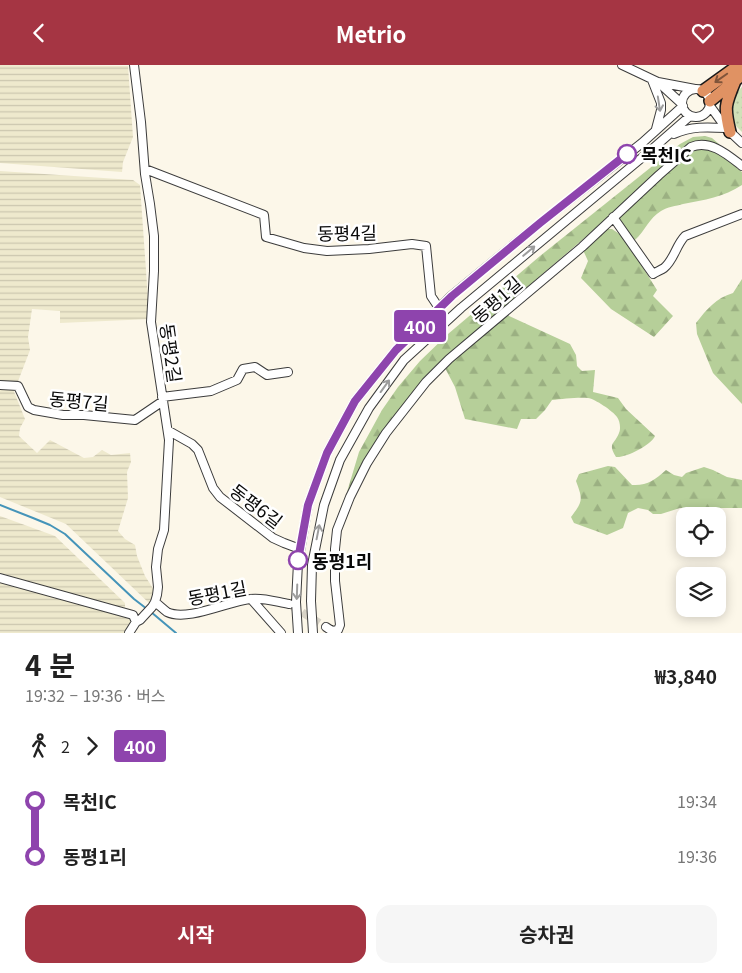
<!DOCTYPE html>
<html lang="ko">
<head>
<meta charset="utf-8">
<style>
	:root { --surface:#fff; --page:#f6f6f6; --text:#222; --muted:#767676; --accent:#a53543 }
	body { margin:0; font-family:Georgia,"Noto Sans KR",serif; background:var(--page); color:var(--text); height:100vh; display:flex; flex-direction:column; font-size:19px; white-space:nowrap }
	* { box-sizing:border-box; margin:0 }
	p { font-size:16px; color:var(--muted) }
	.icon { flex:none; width:28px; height:28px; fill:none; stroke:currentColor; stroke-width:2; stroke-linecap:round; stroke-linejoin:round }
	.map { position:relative; height:568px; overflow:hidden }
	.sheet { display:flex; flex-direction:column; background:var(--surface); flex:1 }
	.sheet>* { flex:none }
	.badge { padding:0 10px; border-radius:4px; font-size:18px; line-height:32px }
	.controls { position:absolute; left:676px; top:442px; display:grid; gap:10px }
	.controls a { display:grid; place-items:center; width:50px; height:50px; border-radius:10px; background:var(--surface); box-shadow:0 2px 12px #0003; font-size:25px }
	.map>.badge { position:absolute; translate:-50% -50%; box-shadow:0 0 0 2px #fff }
	.legs { display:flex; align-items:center; gap:8px; height:55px; padding:0 25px; font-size:16px }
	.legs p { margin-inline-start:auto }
	.summary { display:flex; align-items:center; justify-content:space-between; height:85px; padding:0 25px }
	h1 { font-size:28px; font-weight:700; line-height:38px }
	.action { display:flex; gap:10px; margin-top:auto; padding:10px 25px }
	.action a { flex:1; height:58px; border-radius:15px; background:var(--accent); color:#fff; font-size:20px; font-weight:700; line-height:58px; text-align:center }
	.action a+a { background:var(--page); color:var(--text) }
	ul { padding:0 25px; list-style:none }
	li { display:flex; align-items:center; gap:18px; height:55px; font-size:19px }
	li i { display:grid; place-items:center; width:8px; height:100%; margin:0 6px; background:currentColor }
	li i::after { content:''; width:12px; height:12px; margin:-6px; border:4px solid; border-radius:50%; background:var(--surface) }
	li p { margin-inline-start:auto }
	li:first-child i { background:linear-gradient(#0000 50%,currentColor 0) }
	li:last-child i { background:linear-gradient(currentColor 50%,#0000 0) }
	header { display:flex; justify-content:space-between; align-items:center; height:65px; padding:0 25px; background:var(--accent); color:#fff; font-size:22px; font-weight:700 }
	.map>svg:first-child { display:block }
</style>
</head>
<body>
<header><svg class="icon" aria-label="back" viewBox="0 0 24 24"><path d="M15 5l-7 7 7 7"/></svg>Metrio<svg class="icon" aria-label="heart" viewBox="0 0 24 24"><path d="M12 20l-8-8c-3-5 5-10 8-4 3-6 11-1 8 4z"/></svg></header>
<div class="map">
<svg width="742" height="568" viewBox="0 0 742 568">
	<defs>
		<pattern id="farmland-rules" width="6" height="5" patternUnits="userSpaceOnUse" patternTransform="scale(1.25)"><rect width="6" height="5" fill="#eee9cd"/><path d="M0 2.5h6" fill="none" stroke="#cbc6af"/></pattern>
		<pattern id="grass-dots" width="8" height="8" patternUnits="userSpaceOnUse" patternTransform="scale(1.25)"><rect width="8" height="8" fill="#d0e1b8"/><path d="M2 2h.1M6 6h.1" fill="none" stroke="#b1c09d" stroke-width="1.8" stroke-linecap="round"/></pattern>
		<pattern id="forest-firs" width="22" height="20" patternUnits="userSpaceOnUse" patternTransform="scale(1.25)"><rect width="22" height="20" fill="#b6cf99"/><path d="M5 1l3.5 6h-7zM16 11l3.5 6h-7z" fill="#9bb082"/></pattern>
	</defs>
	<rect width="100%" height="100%" fill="#fcf7e9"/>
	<path fill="url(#farmland-rules)" d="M0,0L128,1L133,72L123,97L122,107L0,98Z
		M0,106L133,115L140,120L148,234L151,254L60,258V246L32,244L28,272L30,285L17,319L0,317Z
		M0,323L13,324L25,354L20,363L19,371L37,388L50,375L84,393L93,392L102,385L111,390L130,388L131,397L127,407L128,433L118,466L125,474L135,480L137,491L145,511L156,528L151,540L66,459L0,432Z
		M0,451L55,471L125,538V544L0,508Z
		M0,517L128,553L133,556L124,568H0Z"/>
	<path fill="url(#grass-dots)" d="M742,22V67L730,55V34Z"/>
	<path fill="url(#forest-firs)" d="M705,71L712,73L719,79L697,77L617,145L462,278L398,346L378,372L347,427L359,387L382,345L398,322L420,296L448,269L540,191L680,79L693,72Z
		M698,83C717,83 728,95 742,107V120C724,132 704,135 683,139C676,141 667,142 661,146C649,153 645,166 635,175L626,165L619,152L690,86Z
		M607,164H612L618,168L626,176L657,225L653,231L673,251L654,272L611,244L581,213L588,196L583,185Z
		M742,214V339L713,308L697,269L696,258C707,244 716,233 733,228Z
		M505,249L570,279L576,290L577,301L582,306L595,305L593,327L618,333L626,344L655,371C651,380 626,393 616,392C607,378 615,379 619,368C621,364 620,356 617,352C613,346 595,334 588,333C578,332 562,334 552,335L545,345L536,354H521L517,364L465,354L455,322L445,303L468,281Z
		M608,401L615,402L632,420C647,421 655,415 666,405L674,410L682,412L686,408L704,402L713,405L727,412L742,415V443H680L661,449H653L648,445L638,443L628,448L623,463L607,470L574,458L571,452C583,436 583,435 576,416L579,409Z"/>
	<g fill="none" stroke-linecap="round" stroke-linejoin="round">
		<path stroke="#4594b9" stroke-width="2" d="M0,440L33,453L50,460L65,469L134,534L147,544
			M151,547L176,568"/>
		<path stroke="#d8d3c7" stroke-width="8" stroke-dasharray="8 4" stroke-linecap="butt" d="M292,541L326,562"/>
		<defs>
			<path id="minor" d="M622,0L658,17L682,39
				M652,15L661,38V45L656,64
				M658,17L695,24
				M682 38a14 14 0 1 1 28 0a14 14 0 1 1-28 0Z
				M710,41L726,63L742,78
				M674,69C691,61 708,62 726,63
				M145,104L264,150L266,172L304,183L327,186L369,184L412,179L426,181L431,231L439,243
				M613,152L653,209C656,207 661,205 664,203C674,195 676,180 685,171L742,149
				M0,320L18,321L28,342L34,345L63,350H84L135,355L163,336
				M162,332L211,326L237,315L243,304L255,302L267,310L288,307
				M169,366L192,379L198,385L213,423L220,432L273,473L284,478L300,484
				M0,513L133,550L136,557
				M251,534L281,568
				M155,537C159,540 163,544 167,547C187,557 229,536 250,534C263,532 277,537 289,539
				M326,562L332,566L338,565L340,560L335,516V484L337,465L350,432L367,398L386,368L426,317L449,294L582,182L659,110L691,82C710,74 728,90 742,101
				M129,568L136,557L140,555L152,542L155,537L157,530L158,522L156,502L158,484L164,465L169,375L151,257L154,206V171L150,139L145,109L141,57L134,0
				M298,568L296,537L298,498L308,440L327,388L355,336L396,285L451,231L540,158L642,78L683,41
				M313,568L311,536L312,500L324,440L340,395L369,343L404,295L461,243L650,86L690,51"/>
			<path id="highway" d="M703,26L739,0
				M710,36L742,10
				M730,67C724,42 725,40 735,16"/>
		</defs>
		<use href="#minor" stroke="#3c3c3c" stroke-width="10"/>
		<use href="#highway" stroke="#1a1a1a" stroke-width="14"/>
		<use href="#minor" stroke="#fff" stroke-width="8"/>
		<use href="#highway" stroke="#e09263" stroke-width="11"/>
	</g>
	<defs><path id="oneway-shaft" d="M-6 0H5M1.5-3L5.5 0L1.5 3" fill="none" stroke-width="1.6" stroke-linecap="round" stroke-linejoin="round" transform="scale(1.25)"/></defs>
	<use stroke="#7f543a" href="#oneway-shaft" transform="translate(721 13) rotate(145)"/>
	<g stroke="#9d9d9d">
		<use href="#oneway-shaft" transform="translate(659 39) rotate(81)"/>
		<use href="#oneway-shaft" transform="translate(529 186) rotate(-40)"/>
		<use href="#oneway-shaft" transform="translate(385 321) rotate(-54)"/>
		<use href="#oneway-shaft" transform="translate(318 467) rotate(-79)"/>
		<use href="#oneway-shaft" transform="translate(297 527) rotate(92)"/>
	</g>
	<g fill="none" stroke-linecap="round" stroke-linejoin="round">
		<defs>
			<path id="line-1" d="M298,495L308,440L327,388L355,336L396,285L452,231L540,158L627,89"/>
		</defs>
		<use href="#line-1" stroke="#fff" stroke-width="11"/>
		<use href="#line-1" stroke="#8e44ad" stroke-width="8"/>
	</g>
	<g fill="#fff" stroke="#8e44ad" stroke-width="2.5">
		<circle cx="627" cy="89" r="9"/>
		<circle cx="298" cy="495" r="9"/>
	</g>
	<g text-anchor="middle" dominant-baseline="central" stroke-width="5" stroke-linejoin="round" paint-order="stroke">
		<g font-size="18" font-weight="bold" fill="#090909" stroke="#fff" text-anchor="start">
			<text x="641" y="89">목천IC</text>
			<text x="312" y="495">동평1리</text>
		</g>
		<g font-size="18" fill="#090909" stroke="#fff">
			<text transform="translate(347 167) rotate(-1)">동평4길</text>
			<text transform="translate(496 234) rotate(-41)">동평1길</text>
			<text transform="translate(172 288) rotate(82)">동평2길</text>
			<text transform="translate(79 335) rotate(5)">동평7길</text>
			<text transform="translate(257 440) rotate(37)">동평6길</text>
			<text transform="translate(217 527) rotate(-11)">동평1길</text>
		</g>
	</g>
</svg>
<div class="controls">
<a><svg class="icon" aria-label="locate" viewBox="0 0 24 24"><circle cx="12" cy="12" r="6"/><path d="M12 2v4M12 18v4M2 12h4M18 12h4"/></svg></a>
<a><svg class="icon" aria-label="layers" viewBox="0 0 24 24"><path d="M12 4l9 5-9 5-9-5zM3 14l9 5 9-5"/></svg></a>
</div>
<b class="badge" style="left:420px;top:261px;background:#8e44ad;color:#fff">400</b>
</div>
<section class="sheet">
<div class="summary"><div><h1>4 분</h1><p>19:32 – 19:36 · 버스</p></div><b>₩3,840</b></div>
<div class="legs"><svg class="icon" aria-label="walk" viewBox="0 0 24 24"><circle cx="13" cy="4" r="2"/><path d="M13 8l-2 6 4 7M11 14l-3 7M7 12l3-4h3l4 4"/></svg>2<svg class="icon" aria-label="forward" viewBox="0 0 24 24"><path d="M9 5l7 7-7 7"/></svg><b class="badge" style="background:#8e44ad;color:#fff">400</b></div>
<ul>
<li><i style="color:#8e44ad"></i><b>목천IC</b><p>19:34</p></li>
<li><i style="color:#8e44ad"></i><b>동평1리</b><p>19:36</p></li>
</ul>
<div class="action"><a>시작</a><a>승차권</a></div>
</section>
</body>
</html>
